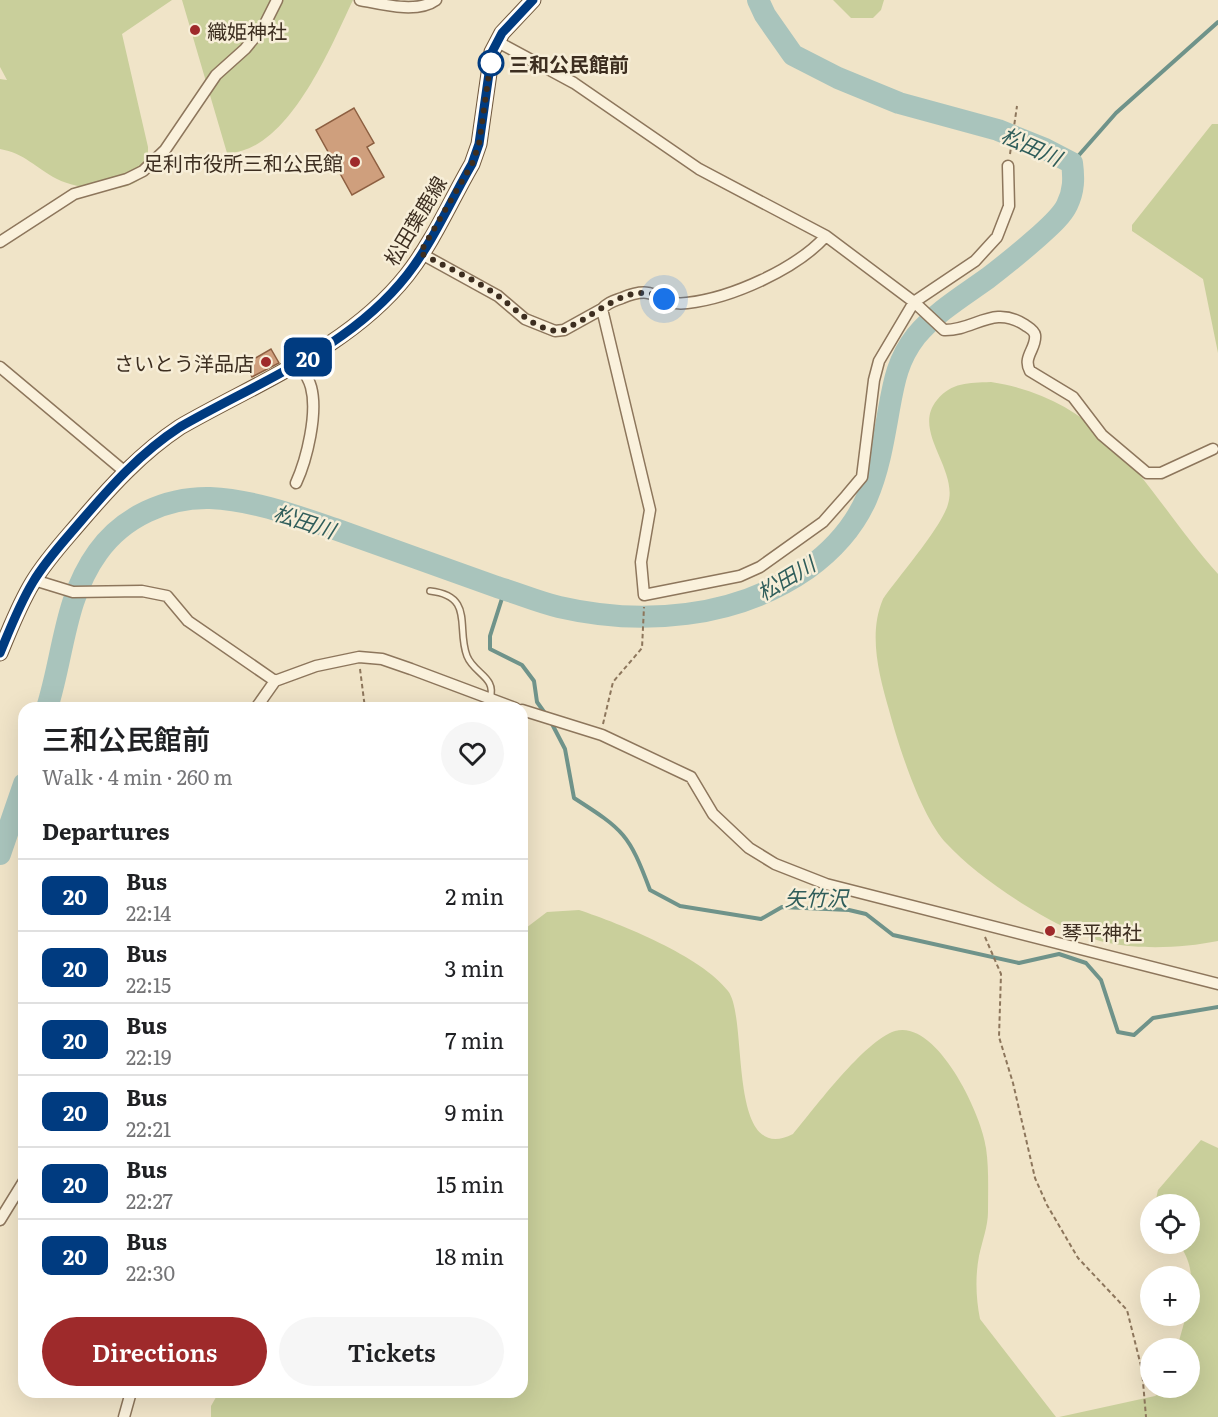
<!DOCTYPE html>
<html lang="en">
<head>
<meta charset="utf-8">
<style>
	:root { --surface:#fff; --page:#f6f6f6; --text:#202124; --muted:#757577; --line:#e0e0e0; --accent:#9e2a2b }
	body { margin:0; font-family:Literata,"Noto Sans JP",serif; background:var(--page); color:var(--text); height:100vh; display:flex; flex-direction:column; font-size:22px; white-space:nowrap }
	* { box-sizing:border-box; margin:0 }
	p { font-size:20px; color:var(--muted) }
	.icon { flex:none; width:33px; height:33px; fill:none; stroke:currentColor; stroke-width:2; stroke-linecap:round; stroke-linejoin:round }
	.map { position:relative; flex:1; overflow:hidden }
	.details { position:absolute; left:18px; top:702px; width:510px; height:696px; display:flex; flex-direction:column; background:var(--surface); border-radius:18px; box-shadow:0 6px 24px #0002 }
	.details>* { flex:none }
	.badge { padding:0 12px; border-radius:9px; font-size:21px; line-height:39px }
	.buttons { position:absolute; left:1140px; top:1194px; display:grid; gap:12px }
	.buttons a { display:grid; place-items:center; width:60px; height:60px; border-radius:50%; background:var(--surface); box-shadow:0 6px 24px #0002; font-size:30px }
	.you { position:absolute; width:30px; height:30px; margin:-15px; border:4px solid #fff; border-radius:50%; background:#1a73e8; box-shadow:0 0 0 9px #1a73e833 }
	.map>.badge { position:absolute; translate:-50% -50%; box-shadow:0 0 0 3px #fff }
	h2 { padding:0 24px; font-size:22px; line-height:54px }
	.round { display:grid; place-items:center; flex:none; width:63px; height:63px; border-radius:32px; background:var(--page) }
	.headline { display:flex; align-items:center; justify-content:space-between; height:102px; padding:0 24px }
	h1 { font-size:28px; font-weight:600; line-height:45px }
	.cta { display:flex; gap:12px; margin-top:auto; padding:12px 24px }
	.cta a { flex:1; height:69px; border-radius:36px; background:var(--accent); color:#fff; font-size:24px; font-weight:600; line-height:69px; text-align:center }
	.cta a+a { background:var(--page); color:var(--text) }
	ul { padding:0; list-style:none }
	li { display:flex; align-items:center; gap:18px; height:72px; padding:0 24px; border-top:2px solid var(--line) }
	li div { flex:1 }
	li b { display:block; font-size:22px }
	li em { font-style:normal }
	li .badge { min-width:66px; font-weight:700; text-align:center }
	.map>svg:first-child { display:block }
</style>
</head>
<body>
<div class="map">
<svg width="1218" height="1417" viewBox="0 0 1218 1417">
	<rect width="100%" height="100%" fill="#f0e4c8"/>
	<path fill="#c9cf9b" d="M0,0H172L122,34L148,147C148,157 149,166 144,174C131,197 76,189 57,179C36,168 24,153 0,149V79L7,80L0,67Z
		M182,0H353C331,46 288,153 227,153Z
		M833,0H884L881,10L873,18H851Z
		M1212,124H1218V353L1203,279L1132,231V225Z
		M991,382C1112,401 1145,493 1218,574V941C1183,948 1139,950 1104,942C1057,931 979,879 947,844C921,817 899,747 889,710C879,675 868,634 883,599C898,577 942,527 948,504C959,469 911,431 937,400C952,382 968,383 991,382Z
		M579,910C621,924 701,956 728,991C749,1017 726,1168 793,1134C815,1108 864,1041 895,1031C937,1019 982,1115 986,1148C989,1168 988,1191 988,1212C988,1226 982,1242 979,1256C975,1277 976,1299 980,1319L1056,1417H211V1406L219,1392H522V931L547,912Z
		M1201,1140L1218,1148V1417H1059L1155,1396L1167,1388H1190V1348H1177L1186,1316H1190C1190,1287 1197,1270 1179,1244H1190V1204H1155L1158,1190Z"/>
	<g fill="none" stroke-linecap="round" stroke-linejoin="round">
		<path stroke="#6f938a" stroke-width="4" d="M1072,163L1116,113L1218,22
			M505,589L490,636V649L522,665L534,681L537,702L547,716
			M551,722L565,749L574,798C624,830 629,834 650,890L680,906L761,919L782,907L849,910L866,914L893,935L1019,963L1059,954L1086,963L1101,980L1118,1032L1134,1035L1153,1018L1218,1007"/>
		<path stroke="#a9c4bc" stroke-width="22" d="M47,708C64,654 64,599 98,552C123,517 166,497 210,498C253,500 294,515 335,529C389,548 443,568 497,587C517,593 538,602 559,607C641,626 735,619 807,569C868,525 877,479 889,409C894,381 898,359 916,336C936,312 963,296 988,278C1005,265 1022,251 1038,237C1048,228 1062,216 1067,205C1074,191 1074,178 1072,163L1045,149L998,130L899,103L838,78L793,55L765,15L758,0
			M0,854L24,784"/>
	</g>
	<path fill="#cf9f7d" stroke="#8d5f41" stroke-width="1.5" d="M354,108L374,143L367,147L384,177L352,195L316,130Z
		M271,349L279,363L252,377L245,364Z"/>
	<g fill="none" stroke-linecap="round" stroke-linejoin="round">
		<defs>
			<path id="lane" d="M430,591C475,596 456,628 467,656C474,674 497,677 490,699"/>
			<path id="street" d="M360,0C381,4 417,14 436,0
				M496,41L574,83L699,169L826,236L914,302L944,330C974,331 993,304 1025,325C1029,328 1034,330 1035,335C1037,348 1022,357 1030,371L1073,397L1102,435L1147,473H1161L1213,449
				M0,242L74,194L127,179L143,171L165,150L216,75L245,49L264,26L277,0
				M420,253L498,296L525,319L555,331L564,330L602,309L650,510L641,562L644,595L740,576L760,567L823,522L846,496L862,477L874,380L879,361L914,302L975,261L997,237L1009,206L1008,166
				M602,309C608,302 614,301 622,298C660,282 657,307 687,303C732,298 796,269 826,236
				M0,367L124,471
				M296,483C307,459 318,413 311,387C309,379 303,370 298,362
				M34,580L73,592L142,591L167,596L188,621L275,681
				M256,708L275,681L316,666L359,657L382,659L411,669L515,708
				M522,710L602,735L691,777L713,814L749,848L775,864L826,884L1218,984
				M0,1220L24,1181
				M124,1417L131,1392"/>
			<path id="secondary" d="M0,653C10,629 19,605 33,582C46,560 64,541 81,521C111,486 141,453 180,427C258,382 349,348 407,275C433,242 451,200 472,164L479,144L492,52L502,33L533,0"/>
		</defs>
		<use href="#lane" stroke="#8d765c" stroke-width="8"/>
		<use href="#street" stroke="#8d765c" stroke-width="13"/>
		<use href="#secondary" stroke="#6f573f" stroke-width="17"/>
		<path stroke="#8d765c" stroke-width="2" stroke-dasharray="4.5 3" stroke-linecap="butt" d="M1010,154L1017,106
			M360,669L365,708
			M603,724L613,682L642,648L644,607
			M985,937L1001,974L999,1037L1013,1083L1035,1178L1047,1205L1078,1258L1127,1310L1142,1370L1146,1417"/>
		<use href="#lane" stroke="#faf1dc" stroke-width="5"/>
		<use href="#street" stroke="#faf1dc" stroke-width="10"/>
		<use href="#secondary" stroke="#faf1dc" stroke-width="15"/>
	</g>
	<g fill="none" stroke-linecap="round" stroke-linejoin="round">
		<defs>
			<path id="line" d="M0,653C10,629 19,605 33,582C46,560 64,541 81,521C111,486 140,453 180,427C258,382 350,348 407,275C433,242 451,200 472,164L479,144L492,52L502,33L533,0"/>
		</defs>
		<use href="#line" stroke="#fff" stroke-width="14"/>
		<use href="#line" stroke="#003b80" stroke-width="9"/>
		<path stroke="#3d2e20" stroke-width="6" stroke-dasharray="0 10.8" d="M491,63V60L479,144L472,164L420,253C446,267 474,279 497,295C516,309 532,328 556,331C563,332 568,328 573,325C602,311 631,280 664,299"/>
	</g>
	<g fill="#9e2a2b" stroke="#f7eed8" stroke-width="2">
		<circle cx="195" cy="30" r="6"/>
		<circle cx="355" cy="162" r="6"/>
		<circle cx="266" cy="362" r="6"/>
		<circle cx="1050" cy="931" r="6"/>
	</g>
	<circle fill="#fff" stroke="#003b80" stroke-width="3" cx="491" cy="63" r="12"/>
	<g text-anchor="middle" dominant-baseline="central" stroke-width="5" stroke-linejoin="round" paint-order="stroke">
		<g font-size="20" fill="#3d2e20" stroke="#f7eed8" text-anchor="start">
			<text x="207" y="30">織姫神社</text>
			<text x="343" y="162" text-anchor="end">足利市役所三和公民館</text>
			<text x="254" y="362" text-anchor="end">さいとう洋品店</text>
			<text x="1062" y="931">琴平神社</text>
		</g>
		<g font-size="20" font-weight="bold" fill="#3d2e20" stroke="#f7eed8" text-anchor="start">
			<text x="509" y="63">三和公民館前</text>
		</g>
		<g font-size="20" fill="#3d2e20" stroke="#f7eed8">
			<text transform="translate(414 220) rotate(-59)">松田葉鹿線</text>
		</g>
		<g font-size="21" font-style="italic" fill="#2f5d5a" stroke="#f7eed8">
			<text transform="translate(1032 145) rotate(24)">松田川</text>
			<text transform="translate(305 520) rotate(18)">松田川</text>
			<text transform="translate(785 577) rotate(-31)">松田川</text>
			<text x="816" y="896">矢竹沢</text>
		</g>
	</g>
</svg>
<div class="buttons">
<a><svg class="icon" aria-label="locate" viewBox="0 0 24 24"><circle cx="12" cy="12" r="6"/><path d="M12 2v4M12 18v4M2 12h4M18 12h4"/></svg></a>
<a>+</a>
<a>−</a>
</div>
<div class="you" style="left:664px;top:299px"></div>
<b class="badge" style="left:308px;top:357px;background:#003b80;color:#fff">20</b>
<section class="details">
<div class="headline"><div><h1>三和公民館前</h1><p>Walk · 4 min · 260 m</p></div><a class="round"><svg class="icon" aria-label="heart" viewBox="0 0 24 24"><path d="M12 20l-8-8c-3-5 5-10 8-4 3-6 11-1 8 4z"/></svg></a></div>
<h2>Departures</h2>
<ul>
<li><span class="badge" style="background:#003b80;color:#fff">20</span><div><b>Bus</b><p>22:14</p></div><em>2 min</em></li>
<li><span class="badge" style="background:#003b80;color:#fff">20</span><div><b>Bus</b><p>22:15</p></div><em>3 min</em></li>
<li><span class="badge" style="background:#003b80;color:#fff">20</span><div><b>Bus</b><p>22:19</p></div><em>7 min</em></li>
<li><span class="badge" style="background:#003b80;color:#fff">20</span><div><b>Bus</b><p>22:21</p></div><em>9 min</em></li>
<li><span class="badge" style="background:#003b80;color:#fff">20</span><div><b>Bus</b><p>22:27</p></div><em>15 min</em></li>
<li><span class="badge" style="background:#003b80;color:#fff">20</span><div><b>Bus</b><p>22:30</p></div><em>18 min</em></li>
</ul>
<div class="cta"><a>Directions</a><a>Tickets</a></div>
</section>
</div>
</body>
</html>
